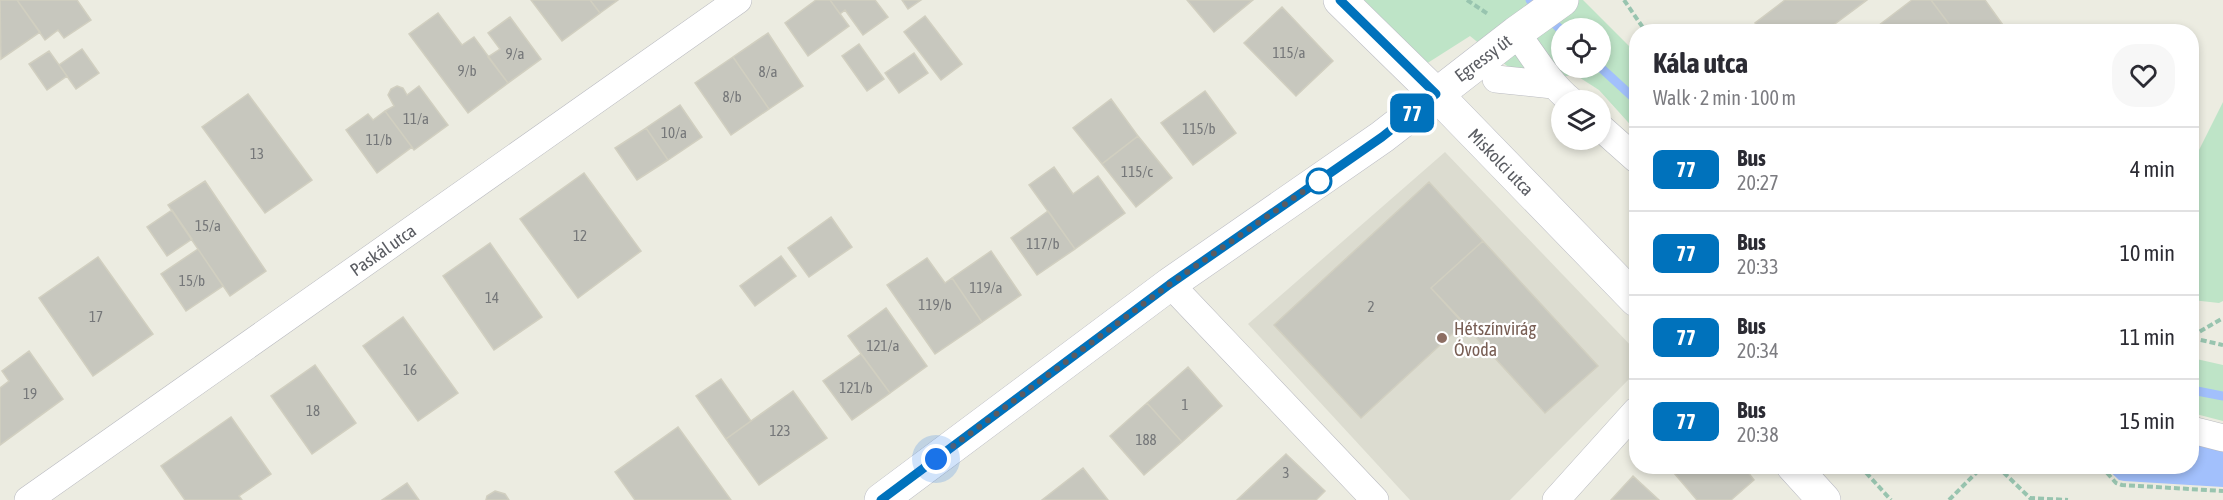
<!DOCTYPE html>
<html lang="en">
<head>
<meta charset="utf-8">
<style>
	:root { --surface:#fff; --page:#f7f7f7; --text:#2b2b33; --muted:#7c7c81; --line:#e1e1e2 }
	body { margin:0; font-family:"Asap Condensed",sans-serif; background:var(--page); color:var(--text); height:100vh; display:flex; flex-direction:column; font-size:22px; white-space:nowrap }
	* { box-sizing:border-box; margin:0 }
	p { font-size:20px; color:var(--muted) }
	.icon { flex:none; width:33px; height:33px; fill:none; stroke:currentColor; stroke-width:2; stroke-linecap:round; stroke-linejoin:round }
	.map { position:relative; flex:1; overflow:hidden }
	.panel { position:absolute; left:1629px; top:24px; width:570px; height:450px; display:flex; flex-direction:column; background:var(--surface); border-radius:24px; box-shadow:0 3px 9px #0003 }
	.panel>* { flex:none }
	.badge { padding:0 12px; border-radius:9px; font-size:21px; line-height:39px }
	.buttons { position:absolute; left:1551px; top:18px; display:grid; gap:12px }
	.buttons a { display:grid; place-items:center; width:60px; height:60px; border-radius:50%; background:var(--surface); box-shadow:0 3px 9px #0003; font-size:30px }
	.you { position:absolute; width:30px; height:30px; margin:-15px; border:4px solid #fff; border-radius:50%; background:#1a73e8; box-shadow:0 0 0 9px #1a73e833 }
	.map>.badge { position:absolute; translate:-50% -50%; box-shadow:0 0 0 3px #fff }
	.round { display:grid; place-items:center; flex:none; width:63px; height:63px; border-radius:24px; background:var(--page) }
	.summary { display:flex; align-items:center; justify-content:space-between; height:102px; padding:0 24px }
	h1 { font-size:28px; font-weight:700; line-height:45px }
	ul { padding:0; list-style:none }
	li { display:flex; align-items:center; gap:18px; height:84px; padding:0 24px; border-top:2px solid var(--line) }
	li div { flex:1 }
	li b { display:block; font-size:22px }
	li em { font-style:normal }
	li .badge { min-width:66px; font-weight:700; text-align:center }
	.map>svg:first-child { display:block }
</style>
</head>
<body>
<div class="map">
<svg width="2223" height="500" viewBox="0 0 2223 500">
	<rect width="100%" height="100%" fill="#ecece1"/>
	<path fill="#dcdcd0" d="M1445,152L1636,351V372L1510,500H1410L1248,324Z"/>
	<path fill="#bee4c7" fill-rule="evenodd" d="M1362,0H1583L1636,53V131L1599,90L1574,74L1532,86L1470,36L1426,64ZM1562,28H1600V68H1562Z
		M2223,102V301L2219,303L2192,300V164Z
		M2192,358L2223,365V421L2192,413Z"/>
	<path fill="#a2c0fc" d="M2192,441L2223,449V487L2124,481L2119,480L2105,467L2192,466Z"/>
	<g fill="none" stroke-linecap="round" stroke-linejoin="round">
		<path stroke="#a2c0fc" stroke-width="9" d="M1530,0L1562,31
			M1600,67L1636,100
			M2192,390L2223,396"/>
	</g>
	<path fill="#c7c7be" stroke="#d1cfc0" stroke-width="1.5" d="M0,0H17L40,32L1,59Z
		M17,0H77L91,20L64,38L58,30L45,40Z
		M531,0H590L600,13L562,41Z
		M590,0H618L600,13Z
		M816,0H830L849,26L808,56L785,23Z
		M830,0H875L888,17L863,35L845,10L840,14Z
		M902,0H921L908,9Z
		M1187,0H1253L1214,32Z
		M1785,0H1867L1824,32H1761L1755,23Z
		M1912,0H1931L1955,32H1870Z
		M1931,0H1985L2008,32H1955Z
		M1282,7L1333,61L1296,96L1244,43Z
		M438,13L462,45L474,37L508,83L468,113L409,34Z
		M925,16L962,64L941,80L904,32Z
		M510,17L541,59L508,83L488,57L500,49L488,33Z
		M768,33L803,86L769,109L733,57Z
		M859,44L884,79L867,91L842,56Z
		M82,49L99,73L76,89L59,65Z
		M49,51L67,76L47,90L29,64Z
		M914,53L928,73L899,93L885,73Z
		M733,57L769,109L731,135L695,83Z
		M397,86L403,88L407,95L419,86L448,125L414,150L385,111L394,106L388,95L391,89Z
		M1205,91L1236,133L1193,165L1161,123Z
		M248,94L312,180L265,213L202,127Z
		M1111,99L1138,136L1102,164L1073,128Z
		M680,105L702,137L668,160L646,128Z
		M385,111L412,147L377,173L346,130L368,114L373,120Z
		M646,128L668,160L637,180L615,148Z
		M1138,136L1172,178L1136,207L1102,164Z
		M1054,167L1073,194L1098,176L1125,213L1075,249L1029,185Z
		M584,173L641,251L578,298L520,219Z
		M205,181L266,271L230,296L168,205Z
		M1429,182L1483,241L1431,288L1464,323L1361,418L1274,325Z
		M172,210L192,239L167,256L147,227Z
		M1048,211L1075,249L1037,275L1011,238Z
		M831,217L852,247L809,277L788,248Z
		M1483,241L1598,366L1545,413L1431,288Z
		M490,243L542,317L494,350L443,276Z
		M198,249L223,286L186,311L161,274Z
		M991,251L1021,295L982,322L952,278Z
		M781,256L796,276L755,306L740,286Z
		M98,257L153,334L93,376L39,298Z
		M927,258L945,283L952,278L982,322L935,354L887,285Z
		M886,308L927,366L890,393L848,336Z
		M403,317L458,393L418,421L363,346Z
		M29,351L63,399L0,445V388L9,381L2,371Z
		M861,354L890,393L852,420L823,381Z
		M315,365L356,423L312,454L271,396Z
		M1188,367L1222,406L1182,442L1147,403Z
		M721,379L751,421L726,439L696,396Z
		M793,391L827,438L759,485L726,439Z
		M1147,403L1182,442L1144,475L1110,436Z
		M231,417L271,474L239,496L242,500H185L161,466Z
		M678,427L731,500H635L615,472Z
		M1286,454L1325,491L1316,500H1237Z
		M1668,466H1743L1754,480L1731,500H1697Z
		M1083,468L1108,500H1042Z
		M1633,476L1659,500H1611Z
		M407,483L419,500H382Z
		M495,491L505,494L509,500H486L487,496Z"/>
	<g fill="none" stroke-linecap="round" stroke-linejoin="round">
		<defs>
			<path id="street" d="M1516,33C1534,56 1548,82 1570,100
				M1496,79L1553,85
				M1600,127L1636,159
				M1170,284L1375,500
				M2192,430L2223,438
				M28,500L738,0
				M1556,500L1636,411"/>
			<path id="secondary" d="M1340,0L1436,94L1636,300
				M1793,466L1824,500
				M881,500L1170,284L1382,137L1516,33L1562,0"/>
		</defs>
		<use href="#street" stroke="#b9bac0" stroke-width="28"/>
		<use href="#secondary" stroke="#bcbdc5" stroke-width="34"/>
		<path stroke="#98c4af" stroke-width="4" stroke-dasharray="6 3" stroke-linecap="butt" d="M1467,0L1488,14
			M1624,0L1646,32
			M2192,336L2223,318
			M2192,338L2223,345
			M1860,466L1891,500
			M1997,466L2030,498L2068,500
			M2101,466L2116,483L2122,485L2223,491
			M1949,500L1983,466"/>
		<use href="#street" stroke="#fff" stroke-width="27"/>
		<use href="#secondary" stroke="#fff" stroke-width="33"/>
	</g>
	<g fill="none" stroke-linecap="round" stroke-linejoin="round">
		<defs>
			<path id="line" d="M881,500L1170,284L1382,137L1436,94L1340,0"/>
		</defs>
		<use href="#line" stroke="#fff" stroke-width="14"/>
		<use href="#line" stroke="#0072bc" stroke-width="9"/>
		<path stroke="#5a5c62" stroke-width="6" stroke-dasharray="0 10.8" d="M936,459L1170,284L1324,177L1319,181"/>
	</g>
	<circle fill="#fff" stroke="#0072bc" stroke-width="3" cx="1319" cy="181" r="12"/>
	<circle fill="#8d6e63" stroke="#fff" stroke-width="2" cx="1442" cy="338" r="6"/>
	<g text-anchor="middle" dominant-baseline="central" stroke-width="4.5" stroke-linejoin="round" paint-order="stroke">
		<g font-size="15" fill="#757779">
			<text x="1289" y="52">115/a</text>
			<text x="515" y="53">9/a</text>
			<text x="467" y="70">9/b</text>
			<text x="768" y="71">8/a</text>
			<text x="732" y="96">8/b</text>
			<text x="416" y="118">11/a</text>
			<text x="1199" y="128">115/b</text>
			<text x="674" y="132">10/a</text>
			<text x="379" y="139">11/b</text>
			<text x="257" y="153">13</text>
			<text x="1137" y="171">115/c</text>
			<text x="208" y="225">15/a</text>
			<text x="580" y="235">12</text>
			<text x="1043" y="243">117/b</text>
			<text x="192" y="280">15/b</text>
			<text x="986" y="287">119/a</text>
			<text x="492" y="297">14</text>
			<text x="935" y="304">119/b</text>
			<text x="1371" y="306">2</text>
			<text x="96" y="316">17</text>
			<text x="883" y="345">121/a</text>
			<text x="410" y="369">16</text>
			<text x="856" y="387">121/b</text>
			<text x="30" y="393">19</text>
			<text x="1185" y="404">1</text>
			<text x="313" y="410">18</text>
			<text x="780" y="430">123</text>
			<text x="1146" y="439">188</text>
			<text x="1286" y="472">3</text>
		</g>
		<g font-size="18" fill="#5a5c62" stroke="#fff">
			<text transform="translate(1483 58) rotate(-37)">Egressy út</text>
			<text transform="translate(1501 162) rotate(46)">Miskolci utca</text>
			<text transform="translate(383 250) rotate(-35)">Paskál utca</text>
		</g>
		<g font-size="18" fill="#785e54" stroke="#fff" text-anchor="start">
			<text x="1454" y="328">Hétszínvirág<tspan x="1454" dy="21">Óvoda</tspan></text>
		</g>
	</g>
</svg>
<div class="buttons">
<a><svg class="icon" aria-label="locate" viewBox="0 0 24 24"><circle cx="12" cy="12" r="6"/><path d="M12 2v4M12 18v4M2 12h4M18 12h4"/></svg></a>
<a><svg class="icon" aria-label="layers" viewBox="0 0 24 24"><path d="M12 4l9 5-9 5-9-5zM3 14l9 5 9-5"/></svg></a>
</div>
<div class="you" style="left:936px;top:459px"></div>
<b class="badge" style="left:1412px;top:113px;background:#0072bc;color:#fff">77</b>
<section class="panel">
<div class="summary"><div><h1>Kála utca</h1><p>Walk · 2 min · 100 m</p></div><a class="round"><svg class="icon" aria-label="heart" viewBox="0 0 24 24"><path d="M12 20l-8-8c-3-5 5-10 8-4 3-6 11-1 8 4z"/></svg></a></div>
<ul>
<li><span class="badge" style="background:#0072bc;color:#fff">77</span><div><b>Bus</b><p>20:27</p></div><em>4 min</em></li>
<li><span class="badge" style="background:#0072bc;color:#fff">77</span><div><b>Bus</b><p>20:33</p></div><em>10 min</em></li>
<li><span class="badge" style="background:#0072bc;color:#fff">77</span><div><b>Bus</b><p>20:34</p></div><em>11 min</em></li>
<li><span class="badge" style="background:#0072bc;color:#fff">77</span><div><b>Bus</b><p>20:38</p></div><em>15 min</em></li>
</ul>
</section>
</div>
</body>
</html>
